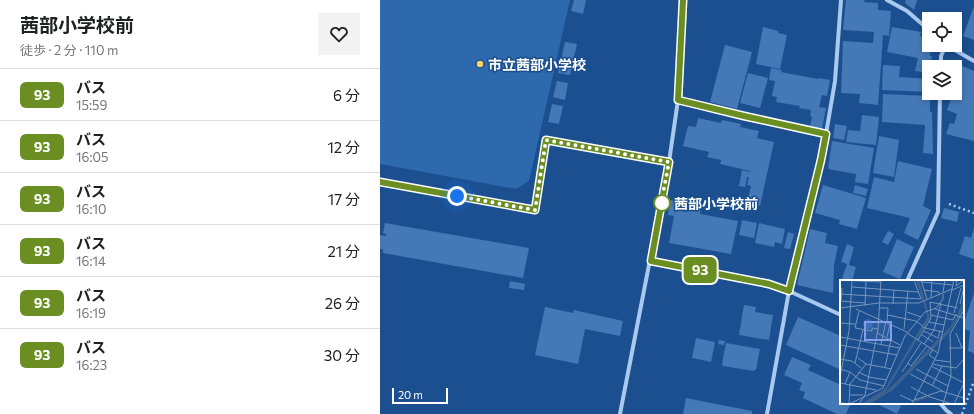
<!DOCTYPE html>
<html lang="ja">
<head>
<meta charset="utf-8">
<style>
	:root { --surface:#fff; --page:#f2f2f2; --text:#202124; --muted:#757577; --line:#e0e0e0 }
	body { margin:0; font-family:Commissioner,"Noto Sans JP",sans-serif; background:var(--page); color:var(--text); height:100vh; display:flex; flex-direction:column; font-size:15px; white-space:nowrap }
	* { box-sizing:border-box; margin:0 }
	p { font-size:13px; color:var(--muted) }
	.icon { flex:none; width:22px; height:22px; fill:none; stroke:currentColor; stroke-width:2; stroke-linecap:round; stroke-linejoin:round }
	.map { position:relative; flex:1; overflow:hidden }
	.panel { display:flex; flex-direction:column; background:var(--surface); width:380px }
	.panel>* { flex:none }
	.badge { padding:0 8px; border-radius:6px; font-size:14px; line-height:26px }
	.tools { position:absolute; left:542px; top:12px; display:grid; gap:8px }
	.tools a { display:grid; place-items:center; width:40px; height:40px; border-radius:0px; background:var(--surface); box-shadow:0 2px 6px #0003; font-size:20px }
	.scale { position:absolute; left:12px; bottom:10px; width:56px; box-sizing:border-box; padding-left:4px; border:2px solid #fff; border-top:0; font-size:11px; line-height:14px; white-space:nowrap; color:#fff; -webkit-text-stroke:3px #1b4f8f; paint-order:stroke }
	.you { position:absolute; width:20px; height:20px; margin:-10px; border:3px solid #fff; border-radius:50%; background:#1a73e8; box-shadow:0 0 0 6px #1a73e833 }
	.map>.badge { position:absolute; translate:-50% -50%; box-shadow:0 0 0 2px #fff }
	.round { display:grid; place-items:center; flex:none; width:42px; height:42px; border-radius:0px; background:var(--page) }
	.summary { display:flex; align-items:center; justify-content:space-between; height:68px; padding:0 20px }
	h1 { font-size:19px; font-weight:700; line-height:30px }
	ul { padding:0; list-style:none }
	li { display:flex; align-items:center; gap:12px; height:52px; padding:0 20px; border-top:1px solid var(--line) }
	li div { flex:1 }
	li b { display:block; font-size:15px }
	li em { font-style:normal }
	li .badge { min-width:44px; font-weight:700; text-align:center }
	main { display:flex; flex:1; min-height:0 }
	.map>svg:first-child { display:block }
</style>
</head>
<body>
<main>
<section class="panel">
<div class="summary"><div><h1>茜部小学校前</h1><p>徒歩 · 2 分 · 110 m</p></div><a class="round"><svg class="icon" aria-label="heart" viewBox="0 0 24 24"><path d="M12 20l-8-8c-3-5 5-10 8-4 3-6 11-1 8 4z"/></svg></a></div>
<ul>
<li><span class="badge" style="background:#6b8e23;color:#fff">93</span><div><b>バス</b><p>15:59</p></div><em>6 分</em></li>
<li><span class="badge" style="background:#6b8e23;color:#fff">93</span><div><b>バス</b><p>16:05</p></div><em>12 分</em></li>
<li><span class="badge" style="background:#6b8e23;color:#fff">93</span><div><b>バス</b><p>16:10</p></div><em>17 分</em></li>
<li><span class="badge" style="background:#6b8e23;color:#fff">93</span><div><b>バス</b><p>16:14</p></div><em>21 分</em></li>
<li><span class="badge" style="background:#6b8e23;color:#fff">93</span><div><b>バス</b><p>16:19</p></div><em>26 分</em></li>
<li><span class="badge" style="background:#6b8e23;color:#fff">93</span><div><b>バス</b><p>16:23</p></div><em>30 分</em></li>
</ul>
</section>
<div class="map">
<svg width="594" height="414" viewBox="0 0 594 414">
	<rect width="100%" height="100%" fill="#1b4f8f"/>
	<path fill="#2e69ad" d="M0,0H190L149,181L136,189L0,164Z"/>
	<path fill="#4478b7" d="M194,0H206L203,14L191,11Z
		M466,0H485L484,2L498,3V10L511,11L509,36L503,35L501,65L483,63L501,65L498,105L479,103L480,94L461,93L463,41L493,43L494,32L463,30Z
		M526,0H537L534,10L525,3Z
		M594,6V40L583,36Z
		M383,27L398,31V33L407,35L400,69L376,64Z
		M512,27L541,32L540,36L546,37L545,41L549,42V45H552L550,56H552L550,67H549V73L535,71L538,58L507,52Z
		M185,42L197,44L190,75L178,73Z
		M345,45L372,52L357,109L330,102Z
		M503,65L520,66L519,77L549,79V92L502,90Z
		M580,65L594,71V141L566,134L570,123L574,124L577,114L567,110L571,99L567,97L568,93H575V78Z
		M391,68L402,70L401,72L438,79V78L450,80L447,96L442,95L439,107L446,108L442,129L430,127L432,117L430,116L431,110L419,108L420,106L396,102L397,97L392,96L395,81L389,80Z
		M368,73L388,78L380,108L360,103Z
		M177,81L188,83L185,100L173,97Z
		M503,94L550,96V112H552L553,154L543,153L545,125L502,122Z
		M172,104L183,106L179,124L168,122Z
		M482,115L499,117L496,145L466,142L468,130L480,131Z
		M318,118L341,123L342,120L361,124L360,127L379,131L377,138L394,142L380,206L367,203L371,186L367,185L369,177H367L365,187L359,186L362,170L370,172V171L340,164L341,160L327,157L329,152L303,146L308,126L316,127Z
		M455,124L467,126L464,140L453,138Z
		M499,136L519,140L514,177L493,173Z
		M452,141L494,148L488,184L475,182L476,174L448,169Z
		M518,161L552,169L543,206L551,210L538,240L524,233L530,218L487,208L494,177L514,182Z
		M443,185L486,198L477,229L459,224L460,220L435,213Z
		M475,185L488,189L486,196L473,193Z
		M290,200L297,201L294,214L296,210L307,212L308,204L321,207L320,214L358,221L351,254L289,243L294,216L288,215Z
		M564,208L579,212L577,222L561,218Z
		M362,220L377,223L374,238L359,235Z
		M5,223L149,248L143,278L3,253V249H0V235L6,236V234L3,233Z
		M379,223L405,229L402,244L395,242L394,247L375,243Z
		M594,228V259L579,254L585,236L591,238Z
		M430,229L447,233L445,243L458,246L454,265L453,293L417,285Z
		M508,231L514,234L508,245L502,242Z
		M408,232L414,234L410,249L404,248Z
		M517,239L534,247L520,279L503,272Z
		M467,244L474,247L469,265L476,267L472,281H461L467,264L461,262Z
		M130,281L145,284L144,290L129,288Z
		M594,293V353L588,351L590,331L583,329V325Z
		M364,305L376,307L375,312L393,315L389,340L359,335Z
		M165,307L193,313L194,310L243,321L240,336L205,329L198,364L155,355Z
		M418,317L461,336V370L406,345Z
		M316,338L335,342L331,362L312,358Z
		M339,340L345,341L344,345L338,344Z
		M346,343L380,349L376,370H374V371L343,366L342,364Z
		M412,357L431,365L428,370L461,385V403H471L466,414H457L423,398L425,392L419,390L422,383L404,375Z
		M306,398L372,411V414H303Z
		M496,403H522L517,414Z"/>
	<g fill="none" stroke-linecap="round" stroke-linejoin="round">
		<path stroke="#a9c9ee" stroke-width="2.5" stroke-dasharray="2 3" stroke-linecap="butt" d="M569,204L594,213
			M582,414L594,381"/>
		<path stroke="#a9c9ee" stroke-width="4" d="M507,0L527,11L549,30
			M566,45L594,61
			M561,67V56L566,45
			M298,100L364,116L446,134
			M0,182L155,210L166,140L289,162
			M271,261L389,284L409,291L461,315
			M527,281L558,212L560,93
			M560,403L566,410L571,414
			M240,414L289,162L298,100L303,0
			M387,414L409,291L441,160L446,134L455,81L461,0"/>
	</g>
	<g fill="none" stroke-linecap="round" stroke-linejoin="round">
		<defs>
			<path id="line" d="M0,182L155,210L166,140L289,162L271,261L389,284L409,291L441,160L446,134L364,116L298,100L303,0"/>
		</defs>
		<use href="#line" stroke="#fff" stroke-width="9"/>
		<use href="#line" stroke="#6b8e23" stroke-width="6"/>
		<path stroke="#fff" stroke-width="4" stroke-dasharray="0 7.2" d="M77,196L155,210L166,140L289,162L281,204L282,203"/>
	</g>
	<circle fill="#ffd166" stroke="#1b4f8f" stroke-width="1.5" cx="100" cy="64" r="4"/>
	<circle fill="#fff" stroke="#6b8e23" stroke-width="2" cx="282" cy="203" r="8"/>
	<g text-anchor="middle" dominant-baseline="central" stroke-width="3" stroke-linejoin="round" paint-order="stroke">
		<g font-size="14" font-weight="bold" fill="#fff" stroke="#1b4f8f" text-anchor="start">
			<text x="108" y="64">市立茜部小学校</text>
		</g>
		<g font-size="14" font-weight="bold" fill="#fff" stroke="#1b4f8f" text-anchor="start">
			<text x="294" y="203">茜部小学校前</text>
		</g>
	</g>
	<g transform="translate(460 280)">
		<rect width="124" height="124" fill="#1b4f8f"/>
		<path d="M23 44a5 5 0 1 1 10 0a5 5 0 1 1-10 0Z" fill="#2e69ad"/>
		<path d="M76,0H79L90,38L45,113L109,48L116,38L124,16L123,31L108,54L53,110L30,124H21L45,109L86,39L87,35Z" fill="#3c6290"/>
		<path fill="none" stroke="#3c6290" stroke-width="2" d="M75,121L87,117"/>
		<path fill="none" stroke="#7695bc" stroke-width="1" d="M1,0L41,2M74,0L81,19M81,0L87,19M117,0L116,6L124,0M81,2L113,5M12,7L78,12M84,10L99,12V15M112,10L124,5M103,12L105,0M0,14L81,19M91,18L92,0M0,21L25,23M1,21L2,8M53,24L54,10M120,24L124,7M25,26L26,1M0,28L39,23H79L112,9M39,28H48L47,41M16,29L67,52M95,29L124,38M19,31L15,48L32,51V48L38,49M67,32L81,37M114,33L121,8M48,35L76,41L85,48L103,52M91,35L113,40L116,34M89,42L104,45M0,43L15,44M64,49L68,11M84,51L98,58L100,51M37,53L60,65M67,53L98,73M82,55L93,62M0,57L60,68M47,57L50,44M78,60L91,38L90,22L118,28M41,64L46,41M84,64L94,50L101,23M0,65L57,75M109,68H122L116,53M93,70L89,75L95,79M18,78L26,84L52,89M0,79L12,81L21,88M95,80L110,82M15,83L23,50M68,83L71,86L87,66M91,86L124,103M102,86L116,88L124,79M45,87L51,60M0,89L10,92L20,100L44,106M76,89L108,106M18,92L29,97L47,100M62,92L81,63M70,94L103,111M0,97L9,51L12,0M0,103L36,110M5,104L10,92M92,106L102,86L93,84M71,107L90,117L112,124M10,115H23M60,115L73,121M74,120L101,111L124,118M0,123L13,124M9,123L10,104L26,84M9,124L43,108L65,56L85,32L96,28L103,19V14M19,124L25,115L38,49L41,0M72,124L98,73L114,0M103,124L111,96L110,54L124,30M114,124L124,103"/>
		<path fill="#839eea" fill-opacity="0.15" stroke="#839eea" stroke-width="2" d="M25,42H51V60H25Z"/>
		<rect width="124" height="124" fill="none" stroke="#fff" stroke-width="2"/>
	</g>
</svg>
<div class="tools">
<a><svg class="icon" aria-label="locate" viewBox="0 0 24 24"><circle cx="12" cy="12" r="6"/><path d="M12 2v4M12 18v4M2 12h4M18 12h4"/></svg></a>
<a><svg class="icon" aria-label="layers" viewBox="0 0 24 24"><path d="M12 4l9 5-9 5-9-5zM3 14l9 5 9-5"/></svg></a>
</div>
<div class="scale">20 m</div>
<div class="you" style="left:77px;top:196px"></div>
<b class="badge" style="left:320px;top:270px;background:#6b8e23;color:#fff">93</b>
</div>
</main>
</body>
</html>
